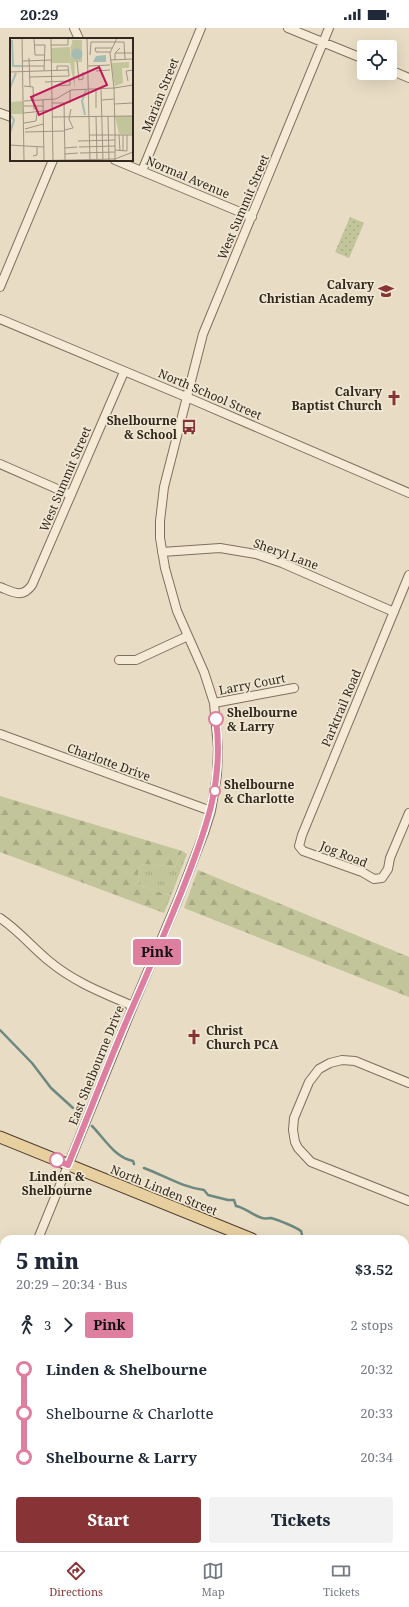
<!DOCTYPE html>
<html lang="en">
<head>
<meta charset="utf-8">
<style>
	:root { --surface:#fff; --page:#f2f2f3; --text:#1f2937; --muted:#747a83; --line:#e0e1e3; --accent:#883437 }
	body { margin:0; font-family:"Noto Serif",serif; background:var(--page); color:var(--text); height:100vh; display:flex; flex-direction:column; font-size:15px; white-space:nowrap }
	* { box-sizing:border-box; margin:0 }
	p { font-size:13px; color:var(--muted) }
	.icon { flex:none; width:22px; height:22px; fill:none; stroke:currentColor; stroke-width:2; stroke-linecap:round; stroke-linejoin:round }
	.map { position:relative; flex:1; overflow:hidden }
	.side { position:absolute; left:0px; top:1207px; width:409px; height:316px; display:flex; flex-direction:column; background:var(--surface); border-radius:12px 12px 0 0; box-shadow:0 4px 16px #0002 }
	.side>* { flex:none }
	.badge { padding:0 8px; border-radius:3px; font-size:14px; line-height:26px }
	.controls { position:absolute; left:357px; top:12px; display:grid; gap:8px }
	.controls a { display:grid; place-items:center; width:40px; height:40px; border-radius:4px; background:var(--surface); box-shadow:0 4px 16px #0002; font-size:20px }
	.map>.badge { position:absolute; translate:-50% -50%; box-shadow:0 0 0 2px #fff }
	.legs { display:flex; align-items:center; gap:6px; height:44px; padding:0 16px; font-size:13px }
	.legs p { margin-inline-start:auto }
	.head { display:flex; align-items:center; justify-content:space-between; height:68px; padding:0 16px }
	h1 { font-size:22px; font-weight:800; line-height:30px }
	.action { display:flex; gap:8px; margin-top:auto; padding:8px 16px }
	.action a { flex:1; height:46px; border-radius:4px; background:var(--accent); color:#fff; font-size:16px; font-weight:800; line-height:46px; text-align:center }
	.action a+a { background:var(--page); color:var(--text) }
	ul { padding:0 16px; list-style:none }
	li { display:flex; align-items:center; gap:14px; height:44px; font-size:15px }
	li i { display:grid; place-items:center; width:6px; height:100%; margin:0 5px; background:currentColor }
	li i::after { content:''; width:10px; height:10px; margin:-5px; border:3px solid; border-radius:50%; background:var(--surface) }
	li p { margin-inline-start:auto }
	li:first-child i { background:linear-gradient(#0000 50%,currentColor 0) }
	li:last-child i { background:linear-gradient(currentColor 50%,#0000 0) }
	.status { display:flex; justify-content:space-between; align-items:center; height:28px; padding:0 20px; background:var(--surface); direction:ltr }
	.status svg { height:11px; fill:currentColor }
	.tabs { display:flex; justify-content:space-around; align-items:center; height:56px; border-top:1px solid var(--line); background:var(--surface); font-size:11px; color:var(--muted) }
	.tabs a { display:grid; justify-items:center; gap:2px }
	.tabs .current { color:var(--accent) }
	.map>svg:first-child { display:block }
</style>
</head>
<body>
<div class="status"><b>20:29</b><svg viewBox="0 0 49 12"><path d="M0 12V9h3v3zM5 12V6h3v6zM10 12V3h3v9zM15 12V0h3v12zM26 1h20v11H26zM47 4h2v5h-2z"/></svg></div>
<div class="map">
<svg width="409" height="1523" viewBox="0 0 409 1523">
	<defs>
		<pattern id="grass-tufts" width="24" height="20" patternUnits="userSpaceOnUse"><rect width="24" height="20" fill="#c1c599"/><path d="M3 7l-1-3M5 7V3M7 7l1-3M15 17l-1-3M17 17v-4M19 17l1-3" fill="none" stroke="#a6a983"/></pattern>
		<pattern id="forest-firs" width="22" height="20" patternUnits="userSpaceOnUse"><rect width="22" height="20" fill="#c1c599"/><path d="M5 1l3.5 6h-7zM16 11l3.5 6h-7z" fill="#a6a983"/></pattern>
		<pattern id="park-dots" width="8" height="8" patternUnits="userSpaceOnUse"><rect width="8" height="8" fill="#c1c599"/><path d="M2 2h.1M6 6h.1" fill="none" stroke="#a6a983" stroke-width="1.8" stroke-linecap="round"/></pattern>
	</defs>
	<rect width="100%" height="100%" fill="#e8dcc4"/>
	<path fill="url(#grass-tufts)" d="M182,823L187,826L171,868L139,857L138,839L144,836L175,839Z"/>
	<path fill="url(#forest-firs)" d="M0,768L182,823L175,839L144,836L138,839L139,857L171,868L164,885L0,824Z
		M198,842L409,929V969L184,880Z"/>
	<path fill="url(#park-dots)" d="M350,189L364,195L349,230L335,224Z"/>
	<g fill="none" stroke-linecap="round" stroke-linejoin="round">
		<path stroke="#6d8881" stroke-width="2.5" d="M0,1002L32,1035L51,1060L73,1080
			M92,1098C104,1110 115,1130 133,1133L134,1136
			M144,1140C165,1148 182,1159 204,1162L208,1167L228,1172H234L236,1178C246,1180 252,1187 262,1190C265,1191 268,1190 271,1190C278,1192 296,1199 301,1203L302,1207"/>
		<defs>
			<path id="minor" d="M74,0L79,11
				M288,0L364,31
				M390,42L409,50
				M0,85L11,89
				M115,132L252,189
				M142,143L201,0
				M0,259L53,132
				M0,291L198,374L409,465
				M0,436L71,467
				M162,524L220,520L256,526L282,535L394,584
				M409,547L302,807L299,818L303,823L362,844L374,851L382,850L388,841L390,830L409,785
				M0,559C13,564 22,571 32,557L124,344
				M119,632H136L188,608
				M214,675L294,660
				M0,706L211,783
				M0,890C18,902 32,919 49,933C74,954 103,965 133,978
				M409,1055L355,1033L342,1032L330,1035L319,1041L309,1054L294,1090L293,1102L295,1114L298,1120L311,1134L409,1173
				M38,1211L133,978L178,872L204,805L211,783L217,747L218,720L214,675L204,644L177,583L165,540L160,510V493L164,459L203,306L329,0
				M0,1270L4,1272
				M405,1270L409,1261
				M0,1305L4,1295
				M316,1523L318,1519"/>
			<path id="major" d="M0,1109L252,1211
				M405,1272L409,1274"/>
		</defs>
		<use href="#minor" stroke="#806f5d" stroke-width="10"/>
		<use href="#major" stroke="#4e3e30" stroke-width="13"/>
		<use href="#minor" stroke="#f4ead6" stroke-width="8"/>
		<use href="#major" stroke="#e7cfa0" stroke-width="11"/>
	</g>
	<g fill="none" stroke-linecap="round" stroke-linejoin="round">
		<defs>
			<path id="line-1" d="M57,1132L68,1137C90,1084 110,1030 133,978C151,937 169,896 185,855C207,799 224,752 216,691"/>
		</defs>
		<use href="#line-1" stroke="#fff" stroke-width="9"/>
		<use href="#line-1" stroke="#de7f9f" stroke-width="6"/>
	</g>
	<defs>
		<symbol id="school-bare" viewBox="-9 -9 18 18"><path d="M0-5L7-2L0 1L-7-2ZM-4 1L0 2.5L4 1V4Q0 6-4 4Z" fill="#883437" stroke="#f0e7d2" stroke-width="2.5" paint-order="stroke"/></symbol>
		<symbol id="church-bare" viewBox="-9 -9 18 18"><path d="M-1.2-6h2.4v3.5h3.3v2.4h-3.3V6h-2.4V-.1h-3.3v-2.4h3.3Z" fill="#883437" stroke="#f0e7d2" stroke-width="2.5" paint-order="stroke"/></symbol>
		<symbol id="bus-bare" viewBox="-9 -9 18 18"><path d="M-5-6H5V4H4V6H2V4H-2V6H-4V4H-5ZM-3.5-4V0h7V-4ZM-3.5 1.2v1.5H-2V1.2ZM2 1.2v1.5H3.5V1.2Z" fill="#883437" stroke="#f0e7d2" stroke-width="2.5" paint-order="stroke"/></symbol>
	</defs>
	<g fill-rule="evenodd">
		<use href="#school-bare" x="375" y="252" width="22" height="22"/>
		<use href="#church-bare" x="383" y="359" width="22" height="22"/>
		<use href="#bus-bare" x="178" y="388" width="22" height="22"/>
		<use href="#church-bare" x="183" y="998" width="22" height="22"/>
	</g>
	<g fill="#fff" stroke="#de7f9f" stroke-width="2">
		<circle cx="216" cy="691" r="7"/>
		<circle cx="215" cy="763" r="5"/>
		<circle cx="57" cy="1132" r="7"/>
	</g>
	<g text-anchor="middle" dominant-baseline="central" stroke-width="3.5" stroke-linejoin="round" paint-order="stroke">
		<g font-size="12" fill="#32281f" stroke="#f0e7d2">
			<text transform="translate(160 67) rotate(-68)">Marian Street</text>
			<text transform="translate(188 149) rotate(23)">Normal Avenue</text>
			<text transform="translate(243 179) rotate(-67)">West Summit Street</text>
			<text transform="translate(210 366) rotate(23)">North School Street</text>
			<text transform="translate(65 451) rotate(-67)">West Summit Street</text>
			<text transform="translate(286 526) rotate(20)">Sheryl Lane</text>
			<text transform="translate(252 656) rotate(-11)">Larry Court</text>
			<text transform="translate(341 680) rotate(-67)">Parktrail Road</text>
			<text transform="translate(109 734) rotate(20)">Charlotte Drive</text>
			<text transform="translate(344 826) rotate(22)">Jog Road</text>
			<text transform="translate(96 1037) rotate(-68)">East Shelbourne Drive</text>
			<text transform="translate(164 1162) rotate(22)">North Linden Street</text>
		</g>
		<g font-size="12" font-weight="bold" fill="#32281f" stroke="#f0e7d2" text-anchor="end">
			<text x="374" y="256">Calvary<tspan x="374" dy="14">Christian Academy</tspan></text>
			<text x="382" y="363">Calvary<tspan x="382" dy="14">Baptist Church</tspan></text>
			<text x="177" y="392">Shelbourne<tspan x="177" dy="14">&amp; School</tspan></text>
			<text x="206" y="1002" text-anchor="start">Christ<tspan x="206" dy="14">Church PCA</tspan></text>
		</g>
		<g font-size="12" font-weight="bold" fill="#32281f" stroke="#f0e7d2" text-anchor="start">
			<text x="227" y="684">Shelbourne<tspan x="227" dy="14">&amp; Larry</tspan></text>
			<text x="224" y="756">Shelbourne<tspan x="224" dy="14">&amp; Charlotte</tspan></text>
			<text x="57" y="1148" text-anchor="middle">Linden &amp;<tspan x="57" dy="14">Shelbourne</tspan></text>
		</g>
	</g>
	<g transform="translate(10 10)">
		<rect width="123" height="123" fill="#e8dcc4"/>
		<path d="M119,24V30H112L113,45L105,48L101,25Z" fill="#c1c599"/>
		<path d="M61,6L64,9L65,51L60,25Z" fill="#c1c599"/>
		<path d="M62,2H72V24H63ZM60,9V25H42L41,10ZM0,60L1,64L13,63L14,76H0ZM105,78H123V96H109Z" fill="#c1c599"/>
		<path d="M61.5 16a5.5 5.5 0 1 1 11 0a5.5 5.5 0 1 1-11 0ZM96,17V24H83L86,18Z" fill="#a5bcb4"/>
		<path fill="none" stroke="#a5bcb4" stroke-width="2" d="M2,2L3,28H12M0,50L6,35M0,76L4,82L0,95M75,77L72,63L76,52"/>
		<path fill="none" stroke="#9f9482" stroke-width="1" d="M12,0L14,123M17,0H109M24,0L25,17H34M77,0L80,123M41,1L43,122M25,7H35L34,33M41,7H58V0M100,14H86L85,10H102M105,15H123M80,17L81,4H114L115,21M19,20L20,48M100,22L123,21M105,22V15L110,10M13,23L41,22M67,23L69,42L73,41V34M13,28H34M78,28L100,27M86,33L100,32M0,34L59,32M20,39L59,38L58,28H47V33M118,43L116,33L123,32M35,44L60,43V47L45,48M14,48L23,49L24,72M91,51L93,123M60,52V65M86,52V70M33,62L34,123M92,62L104,61M14,63L46,61L61,52L104,50L100,15L107,0M42,65H54L55,122M104,66L123,65M14,68H33M14,75L42,72M86,78L87,122M98,78L99,123M42,79L123,78M14,85L26,83L27,75M15,91L33,86M55,92L63,90L59,81L61,71M15,94L55,93M105,96V123M105,96L104,50L123,47M80,97H123M109,97L110,113M68,103L105,102M0,107L15,108M15,108L34,109M69,109L105,108M55,110L67,109M105,112L117,113V97M113,113V97M70,115L105,114M55,116L68,115M23,118L27,117V109M105,121L123,114M14,123L105,121"/>
		<path fill="#c2185b" fill-opacity="0.15" stroke="#c2185b" stroke-width="2" d="M89,29L97,47L29,77L21,59Z"/>
		<rect width="123" height="123" fill="none" stroke="#32281f" stroke-width="2"/>
	</g>
</svg>
<div class="controls">
<a><svg class="icon" aria-label="locate" viewBox="0 0 24 24"><circle cx="12" cy="12" r="6"/><path d="M12 2v4M12 18v4M2 12h4M18 12h4"/></svg></a>
</div>
<b class="badge" style="left:157px;top:924px;background:#de7f9f;color:#111">Pink</b>
<section class="side">
<div class="head"><div><h1>5 min</h1><p>20:29 – 20:34 · Bus</p></div><b>$3.52</b></div>
<div class="legs"><svg class="icon" aria-label="walk" viewBox="0 0 24 24"><circle cx="13" cy="4" r="2"/><path d="M13 8l-2 6 4 7M11 14l-3 7M7 12l3-4h3l4 4"/></svg>3<svg class="icon" aria-label="forward" viewBox="0 0 24 24"><path d="M9 5l7 7-7 7"/></svg><b class="badge" style="background:#de7f9f;color:#111">Pink</b><p>2 stops</p></div>
<ul>
<li><i style="color:#de7f9f"></i><b>Linden &amp; Shelbourne</b><p>20:32</p></li>
<li><i style="color:#de7f9f"></i><span>Shelbourne &amp; Charlotte</span><p>20:33</p></li>
<li><i style="color:#de7f9f"></i><b>Shelbourne &amp; Larry</b><p>20:34</p></li>
</ul>
<div class="action"><a>Start</a><a>Tickets</a></div>
</section>
</div>
<nav class="tabs">
<a class="current"><svg class="icon" aria-label="directions" viewBox="0 0 24 24"><path d="M12 3l9 9-9 9-9-9zM9 14v-3h6M13 9l2 2-2 2"/></svg>Directions</a>
<a><svg class="icon" aria-label="map" viewBox="0 0 24 24"><path d="M3 6l6-2 6 2 6-2v14l-6 2-6-2-6 2zM9 4v14M15 6v14"/></svg>Map</a>
<a><svg class="icon" aria-label="tickets" viewBox="0 0 24 24"><path d="M3 7h18v10H3zM15 7v10"/></svg>Tickets</a>
</nav>
</body>
</html>
